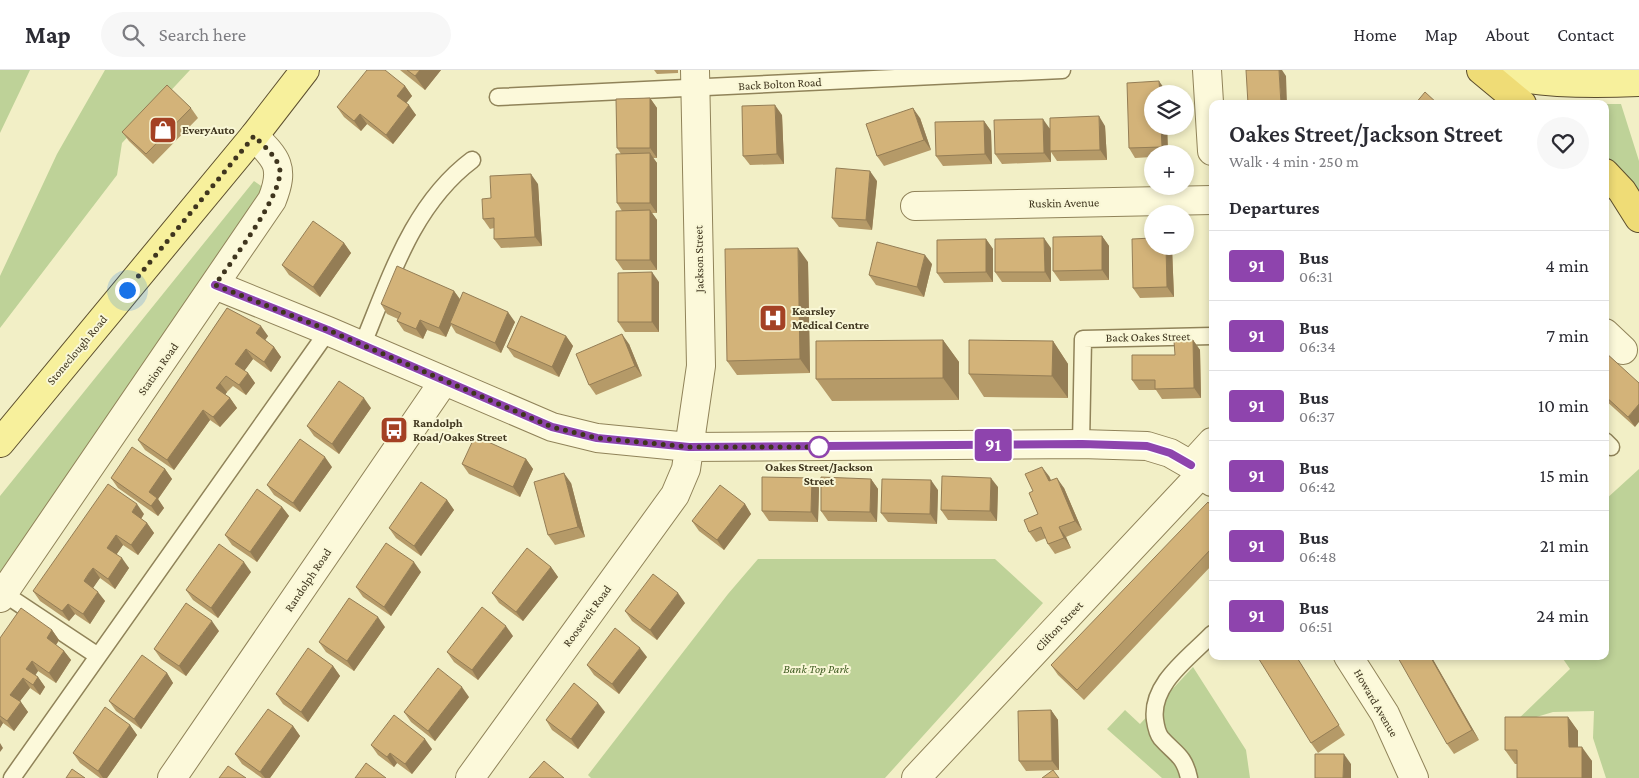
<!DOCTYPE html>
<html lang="en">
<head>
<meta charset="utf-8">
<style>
	:root { --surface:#fff; --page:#f7f7f7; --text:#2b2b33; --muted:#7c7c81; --line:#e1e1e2 }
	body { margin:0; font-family:"Crimson Pro",serif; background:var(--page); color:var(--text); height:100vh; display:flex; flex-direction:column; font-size:19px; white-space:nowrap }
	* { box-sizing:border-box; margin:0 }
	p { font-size:16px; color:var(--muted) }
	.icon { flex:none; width:28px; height:28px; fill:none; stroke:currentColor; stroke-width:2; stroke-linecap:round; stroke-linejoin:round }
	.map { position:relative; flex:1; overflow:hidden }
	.panel { position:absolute; left:1209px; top:30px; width:400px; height:560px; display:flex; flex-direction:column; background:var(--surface); border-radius:10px; box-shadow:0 2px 8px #0003 }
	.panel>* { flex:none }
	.badge { padding:0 10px; border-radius:4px; font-size:18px; line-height:32px }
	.controls { position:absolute; left:1144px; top:15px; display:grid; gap:10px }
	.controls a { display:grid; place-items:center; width:50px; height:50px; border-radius:50%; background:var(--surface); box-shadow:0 2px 8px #0003; font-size:25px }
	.you { position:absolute; width:25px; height:25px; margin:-12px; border:4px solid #fff; border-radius:50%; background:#1a73e8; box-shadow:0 0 0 8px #1a73e833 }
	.map>.badge { position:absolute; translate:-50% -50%; box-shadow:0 0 0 2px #fff }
	h2 { padding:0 20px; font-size:19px; line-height:45px }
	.round { display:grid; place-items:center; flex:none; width:52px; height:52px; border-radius:26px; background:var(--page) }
	.overview { display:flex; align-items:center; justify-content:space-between; height:85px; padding:0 20px }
	h1 { font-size:24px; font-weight:600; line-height:38px }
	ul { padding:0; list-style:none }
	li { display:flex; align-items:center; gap:15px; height:70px; padding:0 20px; border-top:1px solid var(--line) }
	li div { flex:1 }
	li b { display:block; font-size:19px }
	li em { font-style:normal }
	li .badge { min-width:55px; font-weight:700; text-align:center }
	header { display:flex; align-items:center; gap:30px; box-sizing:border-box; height:70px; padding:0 25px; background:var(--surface); border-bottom:1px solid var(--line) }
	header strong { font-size:24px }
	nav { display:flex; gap:28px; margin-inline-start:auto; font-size:18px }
	.search { width:350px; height:45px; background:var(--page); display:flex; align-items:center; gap:12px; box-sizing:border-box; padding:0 18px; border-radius:28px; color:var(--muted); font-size:19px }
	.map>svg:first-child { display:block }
</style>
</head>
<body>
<header>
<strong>Map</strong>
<div class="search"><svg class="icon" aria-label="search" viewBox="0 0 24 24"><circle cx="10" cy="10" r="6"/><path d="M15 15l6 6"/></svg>Search here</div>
<nav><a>Home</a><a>Map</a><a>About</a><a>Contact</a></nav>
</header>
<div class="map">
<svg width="1639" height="708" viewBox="0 0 1639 708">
	<rect width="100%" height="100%" fill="#f2efc6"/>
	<path fill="#bed298" d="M0,0H30L0,63Z
		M105,0H190L122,73L117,105L0,258V206L57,84Z
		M1605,34H1621L1639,91V131L1605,90Z
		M254,111L264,118L0,508V426Z
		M1639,399V708H1606L1593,668L1594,641L1553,642L1513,654L1570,599L1561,586H1605V430Z
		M758,489H995L1043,533L885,708H591L588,705L728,524Z
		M1193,597L1246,680L1250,708H1162L1107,659L1125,640L1140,654Z"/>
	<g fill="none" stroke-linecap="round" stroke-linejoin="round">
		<defs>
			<path id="service" d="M498,27L1062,0
				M362,276C390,209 412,135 472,90
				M1605,371L1611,377
				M1081,374L1083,269L1212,266
				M3,523L98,586
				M12,708L328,261
				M1189,708C1184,685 1175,684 1161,668C1157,663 1156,657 1155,650C1150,614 1190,587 1212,564"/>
			<path id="minor" d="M1207,0L1212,81
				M915,136L1212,130
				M215,215L328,261L552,357L597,368L689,377L1081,374L1147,376L1170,383L1191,395L1212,412
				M1605,263L1623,280
				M1191,395L1212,372
				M0,528L272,130C285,97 277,89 254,66
				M1348,586L1385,644L1414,708
				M172,708L444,311
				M470,708L675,425L686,399L701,296L695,0
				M916,708L1201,404"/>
			<path id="primary" d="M1491,0C1530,15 1596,14 1639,12
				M0,373L254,66L305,0"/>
			<path id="trunk" d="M1481,0L1522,34
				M1605,103L1622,121L1639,148"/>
		</defs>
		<use href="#service" stroke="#908359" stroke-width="19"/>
		<use href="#minor" stroke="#908359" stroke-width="30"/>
		<use href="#primary" stroke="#5d4f2e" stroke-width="30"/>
		<use href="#trunk" stroke="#5d4f2e" stroke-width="30"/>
		<use href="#service" stroke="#fcf9da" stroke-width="16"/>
		<use href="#minor" stroke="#fcf9da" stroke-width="28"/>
		<use href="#primary" stroke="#f7f09c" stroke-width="28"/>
		<use href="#trunk" stroke="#efdc76" stroke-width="28"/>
	</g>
	<path fill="#b59a68" d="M400,0H441L425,20Z
		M654,0H678V3L657,4Z
		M405,16L412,26L406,33L416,45L393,74L367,54L361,61L344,47L337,37Z
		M1166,21L1168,84H1152V87L1135,88L1129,78Z
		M650,28L657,38V88H653L657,93V143H652L657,150V200H623L616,190L622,141L617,133L621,84L617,78Z
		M191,38L198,48L153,94L129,71L122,62Z
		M782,45L784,94L750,95L743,86Z
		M920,48L931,80L884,96L877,86Z
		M984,51L991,61L992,94L943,96L936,86Z
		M1105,56L1107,90L1057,91L1051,82V92L1002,94L995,84L1050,58Z
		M877,111L872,160L839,157L832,148Z
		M538,114L542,176L501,178L494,169V158L490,159L483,149L491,128Z
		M1102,166L1109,176V210L1060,211L1053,201Z
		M986,169L993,179V212L944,213L937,203Z
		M344,173L351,183L320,227L289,205L282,195Z
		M1152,176H1171L1172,178L1174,227L1140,228L1133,218Z
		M1051,178V212H1002L995,202Z
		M808,192L810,303L737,305L727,291Z
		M932,194L924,227L876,215L869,205Z
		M659,212V262H625L618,252Z
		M454,221L460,229L515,252L501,283L456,263L451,255L446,267L427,260L423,269L404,261L397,251L398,249L387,244L381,234Z
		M227,238L268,266L265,270L274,277L281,287L271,302L253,289L244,301L248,303L255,313L246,325L233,316L225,324L230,328L237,338L220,357L210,350L174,400L145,380L138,370Z
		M566,266L573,276L559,307L514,287L507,277Z
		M943,270L959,292V330L832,331L816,309Z
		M1193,270L1200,280L1201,328L1162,329L1156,320H1139L1132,310L1175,285Z
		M1053,271L1068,294V328L984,327L969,304Z
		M629,274L642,306L596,325L589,315Z
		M1605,282L1635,357L1605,330Z
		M371,338L339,384L314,366L307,356Z
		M526,389L533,399L520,427L469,404L462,394Z
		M332,397L300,442L274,425L267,415Z
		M165,399L172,409L158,429L164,438L158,446L118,418L111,408Z
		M1049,406L1051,410L1064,418L1082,460L1066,467L1071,478L1055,484L1048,474L1046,468L1036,472L1029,462L1038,444L1033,421Z
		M812,408L819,418L818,452L769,451L762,441Z
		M871,409L878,419L877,452L828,451L821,441Z
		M571,413L585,467L555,475L548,465Z
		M998,417L997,451L948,450L941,440Z
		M938,420L937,454L888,452L881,443Z
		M447,430L454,440L421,486L396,468L389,458Z
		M745,434L751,444L724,480L699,461L692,451Z
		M282,437L289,446L257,492L232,475L225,465Z
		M1212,437V495L1084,630L1058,605L1051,595Z
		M144,444L141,449L147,453L154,463L138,485L123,475L116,485L129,498L115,519L100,508L96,513L93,518L105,531L90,554L75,544L69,551L40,531L33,521Z
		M551,497L558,507L523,551L499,533L492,523Z
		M251,502L218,548L193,530L186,520Z
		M421,502L391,546L363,527L356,517Z
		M685,533L657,570L632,551L625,541Z
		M385,557L354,601L326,582L319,572Z
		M52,560L59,570L56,575L64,581L71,590L56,613L38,601L35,605L38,607L45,617L40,625L30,618L20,631L28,642L14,661L3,653L0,658V568Z
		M219,561L186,606L161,589L154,579Z
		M513,566L478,610L454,592L447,582Z
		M1296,586L1345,665L1318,683L1311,673Z
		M1431,586L1479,670L1454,684L1447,674Z
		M647,587L619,624L594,605L587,595Z
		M333,596L340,606L308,652L283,634L276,624Z
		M167,603L173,613L141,659L116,641L109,631Z
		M469,627L435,671L411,652L404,642Z
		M1051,640L1058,650L1059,700L1026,701L1019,691Z
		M605,642L578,679L552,660L546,650Z
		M1568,647L1578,661V677L1592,691V708H1517V694H1515L1505,680Z
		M130,655L137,665L107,708H100L80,693L73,683Z
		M293,656L300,666L270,708H262L242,694L235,684Z
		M371,675L432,679L412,704L397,693L394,697L378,685Z"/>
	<path fill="#947d55" d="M420,0H441L425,20L415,6Z
		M1279,0H1282L1286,6L1287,34H1281Z
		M1159,11L1166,21V24H1160Z
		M405,16L412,26L404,36L397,26Z
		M650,28L657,38V88L650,78Z
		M409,35L416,45L393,74L386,65Z
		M775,35L782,45L784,94L777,84Z
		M913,38L920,48L931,80L924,70Z
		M360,44L367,54L361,61L354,51Z
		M1099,46L1105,56L1107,90L1100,80Z
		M1043,49L1050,59L1051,92L1044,83Z
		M984,51L991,61L992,94L985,84Z
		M1161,56H1167L1168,84H1167L1162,77Z
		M650,83L657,93V143L650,133Z
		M870,101L877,111L872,160L866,150Z
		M531,104L538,114L542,176L535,167Z
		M650,140L657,150V200L650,190Z
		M1102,166L1109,176V210L1102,200Z
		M1044,168L1051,178V212L1045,202Z
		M986,169L993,179V212L986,202Z
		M344,173L351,183L320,227L313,217Z
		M1166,176H1171L1172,178L1174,227L1167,217Z
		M798,178L808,192L810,303L800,289Z
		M925,185L932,194L924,227L917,217Z
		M652,202L659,212V262L652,252Z
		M454,221L461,231L450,253L451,255L446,267L439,258Z
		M508,242L515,252L501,283L495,273Z
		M420,250L427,260L423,269L416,259Z
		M261,256L268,266L263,273L256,263Z
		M622,264L629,274L642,306L635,296Z
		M566,266L573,276L559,307L552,297Z
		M943,270L959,292V330L943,308Z
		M1193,270L1200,280L1201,328L1194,318Z
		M1053,271L1068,294V328L1052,306Z
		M274,277L281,287L271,302L264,292Z
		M246,279L253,289L242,304L235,294Z
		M248,303L255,313L246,325L239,315Z
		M220,313L227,322L223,328L216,318Z
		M230,328L237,338L220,357L213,347Z
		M364,328L371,338L339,384L332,374Z
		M1639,334V352L1635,357L1628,347Z
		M203,340L210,350L174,400L167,390Z
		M325,387L332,397L300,442L293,433Z
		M526,389L533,399L520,427L513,417Z
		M1042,397L1049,406L1055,421L1049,411Z
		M165,399L172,409L158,429L164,438L158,446L151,436L149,422Z
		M564,403L571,413L585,467L578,457Z
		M812,408L819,418L818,452L811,442Z
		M991,408L998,417L997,451L990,441Z
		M1057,408L1064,418L1082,460L1075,451Z
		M871,409L878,419L877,452L870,442Z
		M931,410L938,420L937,454L930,444Z
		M447,430L454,440L421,486L414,476Z
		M137,434L144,444L139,452L132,442Z
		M745,434L751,444L724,480L717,470Z
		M282,437L289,446L257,492L250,482Z
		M147,453L154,463L138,485L131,475Z
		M1059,457L1066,467L1071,478L1064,468Z
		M116,465L123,475L114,488L107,478Z
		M122,488L129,498L115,519L108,509Z
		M244,492L251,502L218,548L211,538Z
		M414,492L421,502L391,546L384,537Z
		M551,497L558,507L523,551L516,542Z
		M93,498L100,508L91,521L84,511Z
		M98,522L105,531L90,554L83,544Z
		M678,523L685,533L657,570L650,560Z
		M68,534L75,544L69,551L62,541Z
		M378,547L385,557L354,601L347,591Z
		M212,551L219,561L186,606L179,596Z
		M506,556L513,566L478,610L472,600Z
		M52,560L59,570L54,578L47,568Z
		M640,578L647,587L619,624L612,614Z
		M64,581L71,590L56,613L49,603Z
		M1430,586H1431L1479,670L1472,660Z
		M32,591L38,601L33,609L26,599Z
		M333,596L340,606L308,652L301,642Z
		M167,603L173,613L141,659L134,649Z
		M38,607L45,617L40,625L33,615Z
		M23,608L30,618L17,635L10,625Z
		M462,617L469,627L435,671L428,661Z
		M21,632L28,642L14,661L7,651Z
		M598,633L605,642L578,679L571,669Z
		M1051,640L1058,650L1059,700L1052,691Z
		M1568,647L1578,661V691L1569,677Z
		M0,649L3,653L0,658Z
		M130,655L137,665L107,708H103L98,701Z
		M293,656L300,666L270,708H265L260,702Z
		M425,669L432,679L412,704L405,694Z
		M0,673L3,678L0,682Z
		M1582,677L1592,691V708H1582Z
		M390,683L397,693L394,697L387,687Z
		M1344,684L1351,694V708H1343Z"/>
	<path fill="#d3b379" stroke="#947d55" d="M367,0H385L405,16L397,26L409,35L386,65L360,44L354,51L337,37Z
		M407,0H420L415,6Z
		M1246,0H1279L1281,34H1248Z
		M1159,11L1160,24H1152V56H1161L1162,77L1129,78L1127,13Z
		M167,15L191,38L146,84L122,62Z
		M1425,22L1438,34H1415Z
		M650,28V78H617L616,29Z
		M775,35L777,84L743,86L742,36Z
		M913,38L924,70L877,86L866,54Z
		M1099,46L1100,80L1050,81V48Z
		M1043,49L1044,83L995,84L994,50Z
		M984,51L985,84L936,86L935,52Z
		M650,83V133H617L616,84Z
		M836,98L870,101L866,150L832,148Z
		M531,104L535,167L494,169V148L483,149L482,129L491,128L490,106Z
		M650,140V190H616V141Z
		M313,151L344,173L313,217L282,195Z
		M1102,166V200L1053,201V167Z
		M1044,168L1045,202H995V169Z
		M1152,168V176H1166L1167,217L1133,218L1132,169Z
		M986,169V202L937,203V170Z
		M877,172L925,185L917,217L869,205Z
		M798,178L800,289L727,291L725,179Z
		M397,196L454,221L439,258L420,250L416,259L397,251L401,243L381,234Z
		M652,202V252H618V203Z
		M463,222L508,242L495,273L450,253Z
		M227,238L261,256L256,263L274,277L264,292L246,279L235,294L248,303L239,315L226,306L220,313L216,318L230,328L213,347L203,340L167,390L138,370Z
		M521,246L566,266L552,297L507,277Z
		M622,264L635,296L589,315L576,284Z
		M943,270V308L816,309V271Z
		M969,270L1053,271L1052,306L969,304Z
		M1193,270L1194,318L1155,319V310H1132V285H1175L1174,271Z
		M1605,282L1639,313V334L1628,347L1605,326Z
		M339,311L364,328L332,374L307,356Z
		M475,366L526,389L513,417L462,394Z
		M300,369L325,387L293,433L267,415Z
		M132,377L165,399L149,422L157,428L151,436L111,408Z
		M1042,397L1049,411L1057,408L1075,451L1059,457L1064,468L1048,474L1041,457L1029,462L1024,450L1038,444L1029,423L1033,421L1025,404Z
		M564,403L578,457L548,465L534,412Z
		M942,406L991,408L990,441L941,440Z
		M762,407L812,408L811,442L762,441Z
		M821,407L871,409L870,442L821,441Z
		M882,409L931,410L930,444L881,443Z
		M421,412L447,430L414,476L389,458Z
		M108,414L137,434L132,442L147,453L131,475L116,465L107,478L122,488L108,509L93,498L89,503L84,511L98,522L83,544L68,534L62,541L33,521Z
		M720,415L745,434L717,470L692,451Z
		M257,419L282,437L250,482L225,465Z
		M1208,432L1212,437V478L1077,620L1051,595Z
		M386,473L414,492L384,537L356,517Z
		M219,474L244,492L211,538L186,520Z
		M527,478L551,497L516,542L492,523Z
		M653,504L678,523L650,560L625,541Z
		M349,528L378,547L347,591L319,572Z
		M186,533L212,551L179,596L154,579Z
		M482,537L506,556L472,600L447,582Z
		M21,538L52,560L47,568L64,581L49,603L32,591L26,599L38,607L33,615L23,608L10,625L21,632L7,651L0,646V568Z
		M615,558L640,578L612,614L587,595Z
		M308,578L333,596L301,642L276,624Z
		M142,585L167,603L134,649L109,631Z
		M1257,586H1296L1339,655L1311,673Z
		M1397,586H1430L1472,660L1447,674Z
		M438,598L462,617L428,661L404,642Z
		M574,613L598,633L571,669L546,650Z
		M105,637L130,655L98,701L73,683Z
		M268,639L293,656L260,702L235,684Z
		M1051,640L1052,691H1019L1018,641Z
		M394,645L425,669L405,694L390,683L387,687L371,675Z
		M1505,647H1568L1569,677H1582V708H1517V680H1505Z
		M1315,684H1344L1343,708H1315Z
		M544,691L564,708H529Z
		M366,693L386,708H355Z
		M228,696L246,708H219Z
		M72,699L85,708H66Z
		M1053,700L1059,708H1042Z"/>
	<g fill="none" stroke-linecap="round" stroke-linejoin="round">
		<defs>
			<path id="line" d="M215,215L328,260L552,357L597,368L689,377L1082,374L1147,376L1170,383L1191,395"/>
		</defs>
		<use href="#line" stroke="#fff" stroke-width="11"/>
		<use href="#line" stroke="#8e44ad" stroke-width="8"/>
		<path stroke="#3f351e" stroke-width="5" stroke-dasharray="0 9" d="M127,220L254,66C263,75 274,84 279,96C288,119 230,193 215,215L328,260L552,357L597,368L689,377H826H819"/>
	</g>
	<defs>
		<symbol id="shop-square" viewBox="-11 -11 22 22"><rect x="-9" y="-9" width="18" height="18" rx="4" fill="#a44124" stroke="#f9f7d6"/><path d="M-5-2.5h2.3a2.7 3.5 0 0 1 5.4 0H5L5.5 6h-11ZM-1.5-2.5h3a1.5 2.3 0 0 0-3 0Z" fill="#fff"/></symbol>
		<symbol id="hospital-square" viewBox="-11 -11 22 22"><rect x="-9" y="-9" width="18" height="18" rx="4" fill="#a44124" stroke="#f9f7d6"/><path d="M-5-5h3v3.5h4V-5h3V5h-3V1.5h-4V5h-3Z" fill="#fff"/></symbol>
		<symbol id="bus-square" viewBox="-11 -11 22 22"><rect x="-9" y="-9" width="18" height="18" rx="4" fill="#a44124" stroke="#f9f7d6"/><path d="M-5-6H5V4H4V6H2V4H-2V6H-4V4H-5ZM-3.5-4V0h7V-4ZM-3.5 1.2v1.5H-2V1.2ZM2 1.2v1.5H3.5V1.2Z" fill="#fff"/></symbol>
	</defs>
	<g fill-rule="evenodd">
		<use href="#shop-square" x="147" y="44" width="32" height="32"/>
		<use href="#hospital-square" x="757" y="232" width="32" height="32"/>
		<use href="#bus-square" x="378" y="344" width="32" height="32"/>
	</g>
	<circle fill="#fff" stroke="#8e44ad" stroke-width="2.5" cx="819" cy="377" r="10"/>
	<g text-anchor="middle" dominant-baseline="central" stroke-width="4" stroke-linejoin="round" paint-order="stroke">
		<g font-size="12" fill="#3f351e" stroke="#f9f7d6">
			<text transform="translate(780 14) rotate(-3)">Back Bolton Road</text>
			<text transform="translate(1064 133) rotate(-1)">Ruskin Avenue</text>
			<text transform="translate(699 189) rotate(-91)">Jackson Street</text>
			<text transform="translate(1148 267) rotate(-1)">Back Oakes Street</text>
			<text transform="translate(77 280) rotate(-50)">Stoneclough Road</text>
			<text transform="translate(158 299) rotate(-55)">Station Road</text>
			<text transform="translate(308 510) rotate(-56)">Randolph Road</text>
			<text transform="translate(587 546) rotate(-54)">Roosevelt Road</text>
			<text transform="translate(1059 556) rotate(-47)">Clifton Street</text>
			<text transform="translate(1376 633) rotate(60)">Howard Avenue</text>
		</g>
		<g font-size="12" font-weight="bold" fill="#3f351e" stroke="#f9f7d6" text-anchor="start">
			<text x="182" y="60">EveryAuto</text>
			<text x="792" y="241">Kearsley<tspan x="792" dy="14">Medical Centre</tspan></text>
			<text x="413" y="353">Randolph<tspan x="413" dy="14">Road/Oakes Street</tspan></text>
		</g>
		<g font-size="12" font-weight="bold" fill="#3f351e" stroke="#f9f7d6">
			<text x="819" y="397">Oakes Street/Jackson<tspan x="819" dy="14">Street</tspan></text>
		</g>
		<g font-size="12" font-style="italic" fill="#415d23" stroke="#f9f7d6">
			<text x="816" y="599">Bank Top Park</text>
		</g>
	</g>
</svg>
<div class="controls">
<a><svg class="icon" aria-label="layers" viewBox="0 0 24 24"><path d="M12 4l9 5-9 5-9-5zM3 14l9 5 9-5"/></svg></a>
<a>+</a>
<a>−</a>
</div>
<div class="you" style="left:127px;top:220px"></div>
<b class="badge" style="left:993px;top:375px;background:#8e44ad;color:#fff">91</b>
<section class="panel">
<div class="overview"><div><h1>Oakes Street/Jackson Street</h1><p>Walk · 4 min · 250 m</p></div><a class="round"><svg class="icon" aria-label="heart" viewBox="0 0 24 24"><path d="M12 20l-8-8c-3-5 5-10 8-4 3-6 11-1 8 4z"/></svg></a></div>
<h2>Departures</h2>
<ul>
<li><span class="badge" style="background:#8e44ad;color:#fff">91</span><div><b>Bus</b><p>06:31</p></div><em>4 min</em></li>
<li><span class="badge" style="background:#8e44ad;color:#fff">91</span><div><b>Bus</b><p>06:34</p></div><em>7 min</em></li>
<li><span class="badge" style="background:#8e44ad;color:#fff">91</span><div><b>Bus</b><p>06:37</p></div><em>10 min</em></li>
<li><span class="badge" style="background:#8e44ad;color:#fff">91</span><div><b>Bus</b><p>06:42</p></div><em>15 min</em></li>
<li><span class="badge" style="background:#8e44ad;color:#fff">91</span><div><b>Bus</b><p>06:48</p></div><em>21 min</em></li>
<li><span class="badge" style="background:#8e44ad;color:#fff">91</span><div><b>Bus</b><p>06:51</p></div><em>24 min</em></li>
</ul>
</section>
</div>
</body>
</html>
